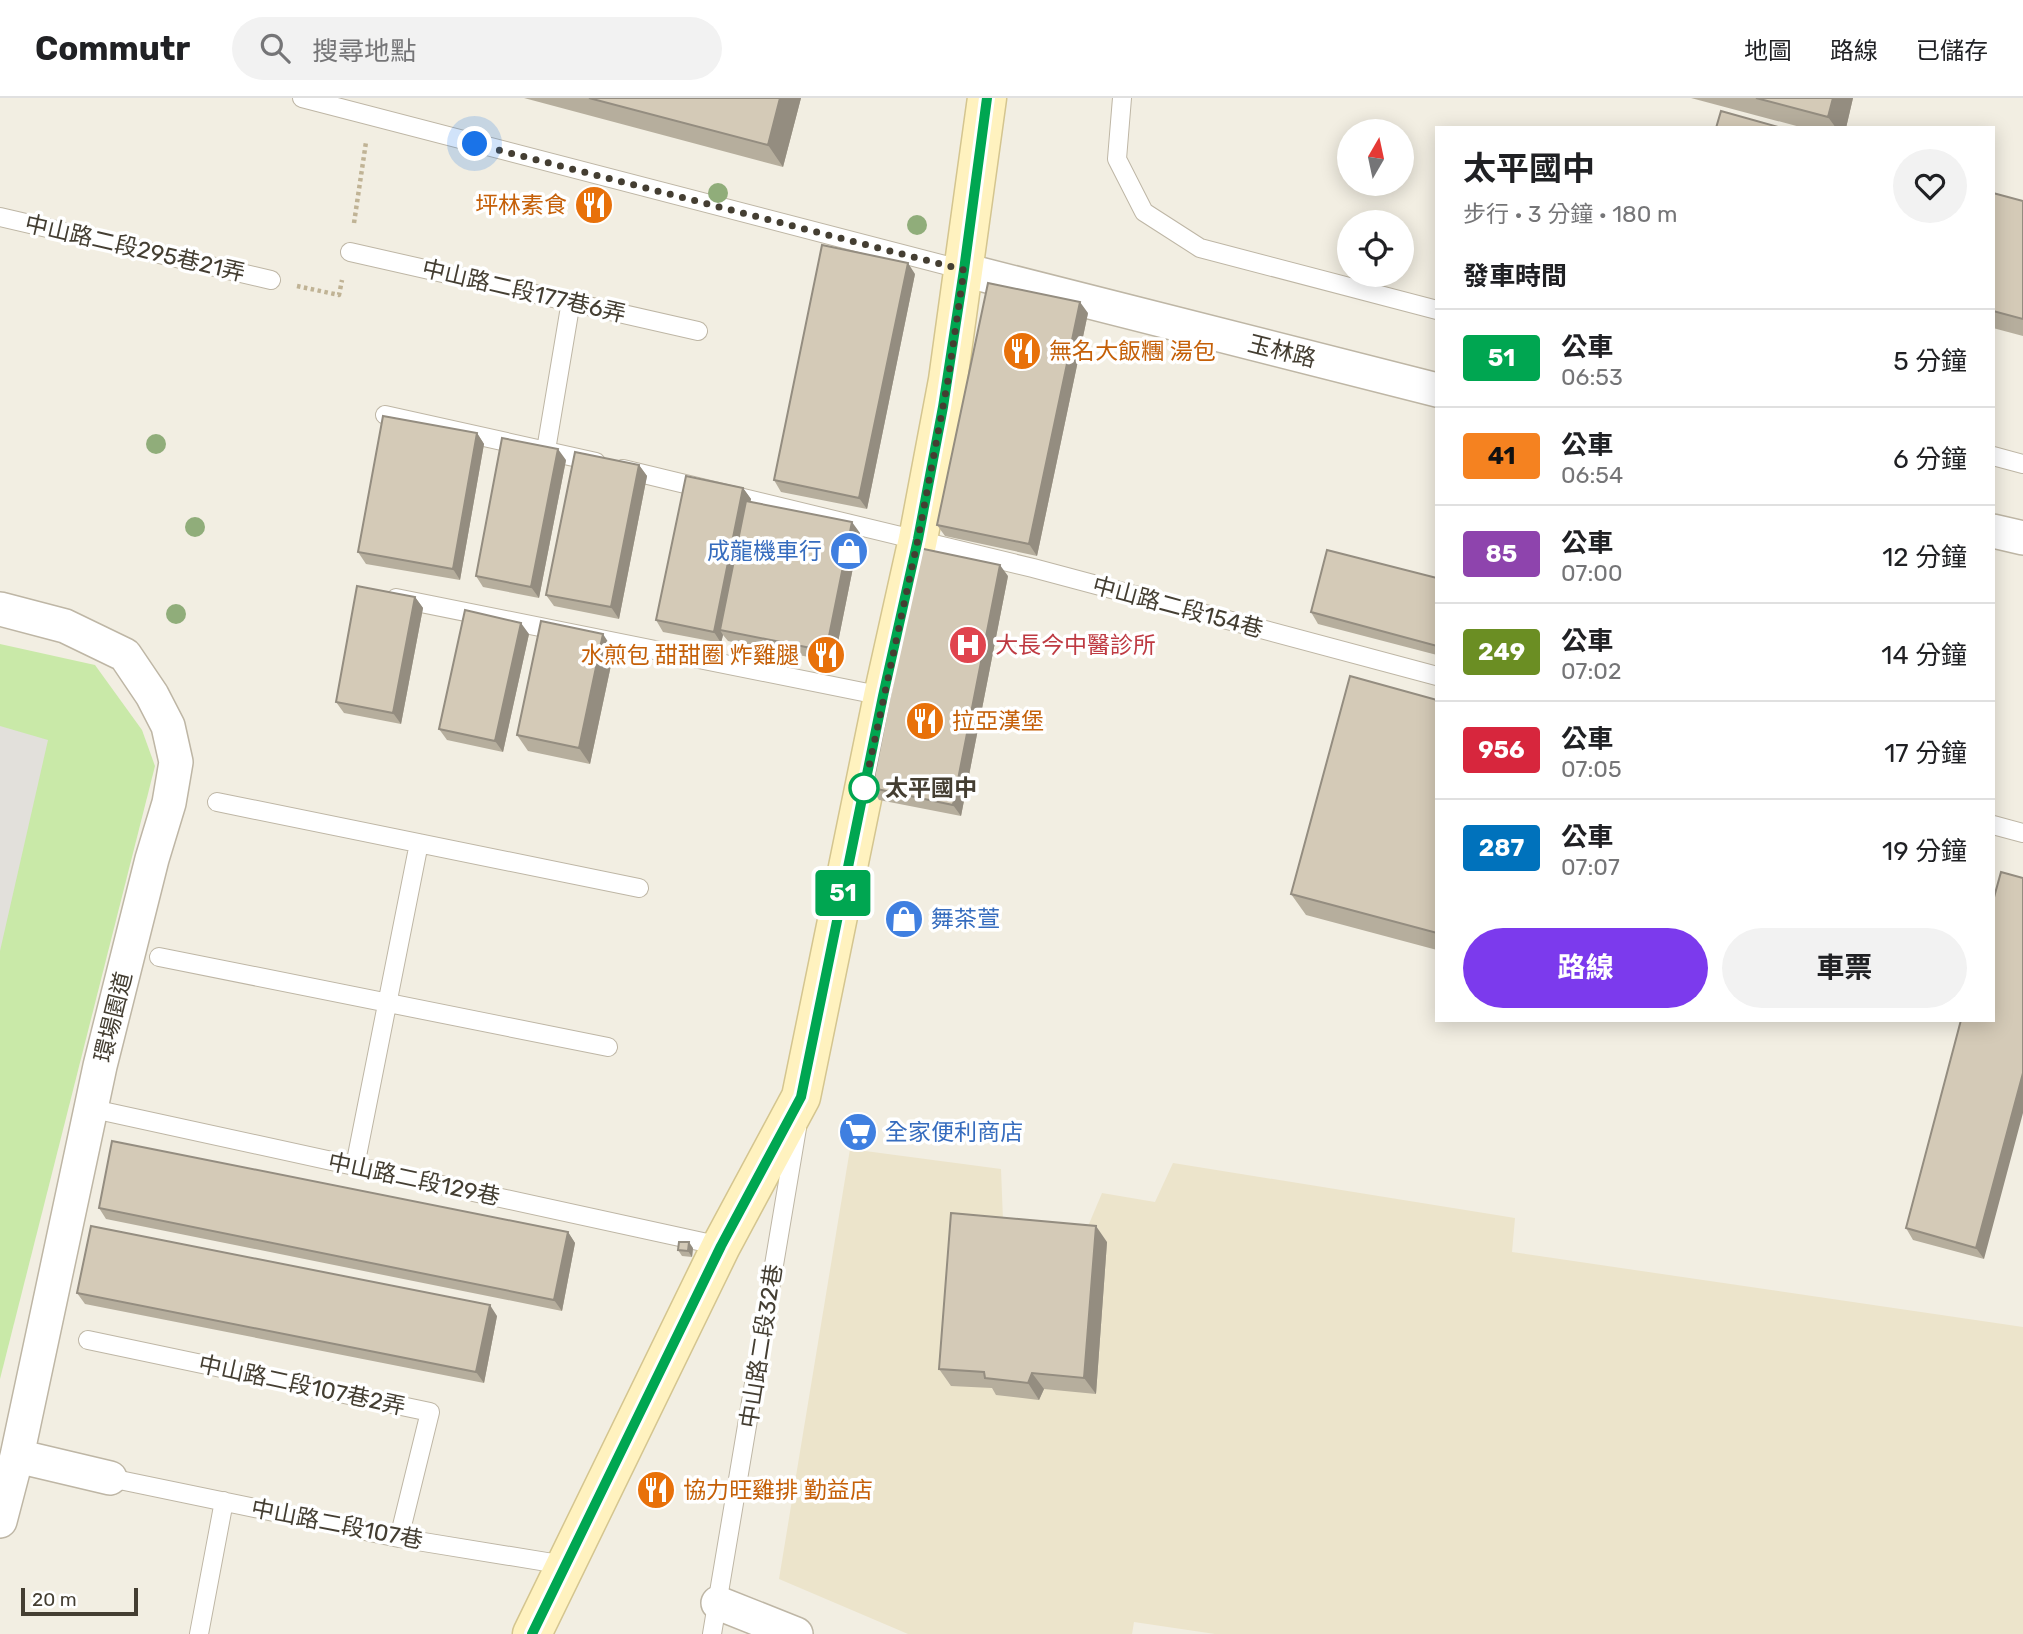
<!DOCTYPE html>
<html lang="zh-TW">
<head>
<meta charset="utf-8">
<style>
	:root { --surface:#fff; --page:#f2f2f2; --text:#202124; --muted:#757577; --line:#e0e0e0; --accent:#7c3aed }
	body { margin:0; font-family:Rubik,"Noto Sans TC",sans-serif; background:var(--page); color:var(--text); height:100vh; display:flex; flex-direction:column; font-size:26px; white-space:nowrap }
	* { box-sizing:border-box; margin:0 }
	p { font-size:23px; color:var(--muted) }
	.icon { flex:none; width:38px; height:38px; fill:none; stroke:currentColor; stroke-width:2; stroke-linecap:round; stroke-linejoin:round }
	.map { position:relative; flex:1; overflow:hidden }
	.drawer { position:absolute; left:1435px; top:28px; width:560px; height:896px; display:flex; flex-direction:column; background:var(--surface); border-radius:0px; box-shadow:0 4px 18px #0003 }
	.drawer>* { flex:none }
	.badge { padding:0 14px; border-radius:5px; font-size:24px; line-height:46px }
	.needle { width:46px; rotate:9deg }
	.controls { position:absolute; left:1337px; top:21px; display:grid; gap:14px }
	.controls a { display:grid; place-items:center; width:77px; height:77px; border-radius:50%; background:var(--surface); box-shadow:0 4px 18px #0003; font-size:35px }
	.scale { position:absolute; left:21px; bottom:18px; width:117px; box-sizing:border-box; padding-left:7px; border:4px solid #443e32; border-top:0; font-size:19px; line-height:24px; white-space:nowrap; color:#443e32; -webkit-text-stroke:5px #fff; paint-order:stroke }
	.you { position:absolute; width:35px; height:35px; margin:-18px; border:5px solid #fff; border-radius:50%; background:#1a73e8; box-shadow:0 0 0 10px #1a73e833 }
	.map>.badge { position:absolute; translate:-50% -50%; box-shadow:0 0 0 4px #fff }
	h2 { padding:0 28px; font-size:26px; line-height:63px }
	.round { display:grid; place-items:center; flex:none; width:74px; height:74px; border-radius:37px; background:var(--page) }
	.overview { display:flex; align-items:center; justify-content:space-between; height:119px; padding:0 28px }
	h1 { font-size:33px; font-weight:700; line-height:52px }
	.cta { display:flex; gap:14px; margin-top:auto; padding:14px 28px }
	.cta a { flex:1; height:80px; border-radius:42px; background:var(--accent); color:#fff; font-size:28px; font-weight:700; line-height:80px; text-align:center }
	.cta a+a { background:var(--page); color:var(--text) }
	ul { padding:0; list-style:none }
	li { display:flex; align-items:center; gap:21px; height:98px; padding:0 28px; border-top:2px solid var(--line) }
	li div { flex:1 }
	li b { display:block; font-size:26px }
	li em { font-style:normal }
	li .badge { min-width:77px; font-weight:700; text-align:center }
	header { display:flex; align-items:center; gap:42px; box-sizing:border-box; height:98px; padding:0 35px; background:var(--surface); border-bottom:2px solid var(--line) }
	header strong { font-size:33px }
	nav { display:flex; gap:38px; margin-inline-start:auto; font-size:24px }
	.search { width:490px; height:63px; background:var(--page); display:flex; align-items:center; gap:18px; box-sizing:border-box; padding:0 24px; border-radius:38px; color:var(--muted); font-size:26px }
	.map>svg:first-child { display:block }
</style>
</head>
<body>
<header>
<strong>Commutr</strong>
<div class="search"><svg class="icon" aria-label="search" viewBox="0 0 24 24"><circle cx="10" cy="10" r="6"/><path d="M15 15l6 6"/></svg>搜尋地點</div>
<nav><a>地圖</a><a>路線</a><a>已儲存</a></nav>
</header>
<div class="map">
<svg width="2023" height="1536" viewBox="0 0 2023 1536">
	<rect width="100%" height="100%" fill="#f2eee2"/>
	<path fill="#ece4cb" d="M850,1051L1001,1071L1003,1122L1086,1133L1102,1095L1155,1104L1173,1065L1515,1120L1512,1154L2023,1229V1536H1215L1134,1524L1132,1536H908L779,1481Z"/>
	<path fill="#c9e9a8" d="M0,546L95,567L142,632L155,668L0,1281Z"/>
	<path fill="#e2e0db" d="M0,628L48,642L0,853Z"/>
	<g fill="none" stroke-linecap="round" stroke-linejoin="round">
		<defs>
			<path id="lane" d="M302,0L964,172
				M1122,0L1117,61L1144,114L1200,150L1437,212
				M0,119L271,182
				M350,154L698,233
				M385,317L596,364
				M546,352L571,203
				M1993,358L2023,366
				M623,371L1033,470L1437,578
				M396,500L883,598
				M217,704L639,790
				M1993,727L2023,735
				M159,859L608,949
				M107,1014L721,1148
				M355,1068L419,745
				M88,1242L430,1314L399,1440
				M110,1380L399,1440L565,1467
				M199,1536L224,1403
				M712,1536L797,1030"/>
			<path id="street" d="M964,172L1437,292
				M1993,433L2023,440
				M0,511L65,528L125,557L152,597L168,628L176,664L169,705L152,761L100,968L17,1358L0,1423
				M17,1358L110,1380
				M718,1505L796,1536"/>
			<path id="secondary" d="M532,1536L721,1148L801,999L883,598L918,441L948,282L987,0"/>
		</defs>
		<use href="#lane" stroke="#beb6a5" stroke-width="20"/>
		<use href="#street" stroke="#beb6a5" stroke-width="36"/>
		<use href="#secondary" stroke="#d4c58f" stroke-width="41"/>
		<path stroke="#c0b395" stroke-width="4.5" stroke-dasharray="3.5 3.5" stroke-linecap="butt" d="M354,125L366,44
			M297,188L339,197L342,182"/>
		<use href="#lane" stroke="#fff" stroke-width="18"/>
		<use href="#street" stroke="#fff" stroke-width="33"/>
		<use href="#secondary" stroke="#fff2bf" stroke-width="38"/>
	</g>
	<g fill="#90ad7a">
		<circle cx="718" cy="95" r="10"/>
		<circle cx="917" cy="127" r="10"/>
		<circle cx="156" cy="346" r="10"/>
		<circle cx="195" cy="429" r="10"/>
		<circle cx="176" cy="516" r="10"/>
	</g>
	<path fill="#b6ae9d" d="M524,0H801L783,69Z
		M1691,0H1853L1846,30H1804Z
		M1993,95L2023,103V238L1993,230Z
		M915,176L867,411L781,394L774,382Z
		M1088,215L1037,458L945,438L937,427Z
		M477,335L484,346L460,482L366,466L358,454Z
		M566,362L539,500L483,489L476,478Z
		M639,367L647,378L619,521L554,508L546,497Z
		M743,390L751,401L750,404L860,435L834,564L728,543L723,537L721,545L663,534L656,522Z
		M1008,478L961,718L879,702L872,690Z
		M1437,480V557L1318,526L1311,514Z
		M415,499L423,510L401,626L344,615L336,604Z
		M529,536L503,654L447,642L439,631Z
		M614,553L590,666L528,653L517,637Z
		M1437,602V852L1306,817L1291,796Z
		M1961,922L1984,1161L1913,1142L1906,1130Z
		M99,1110L568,1134L575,1145L562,1213L106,1121Z
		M1107,1144L1096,1296L1044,1291L1039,1302L996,1297L992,1290L951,1288L939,1271Z
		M693,1150L692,1159L682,1158L678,1152Z
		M77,1195L497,1218L484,1285L85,1206Z"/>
	<path fill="#948d80" d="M780,0H801L783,69L768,47Z
		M1833,0H1853L1846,30H1836L1828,19Z
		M908,165L915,176L867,411L859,400Z
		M1080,204L1088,215L1037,458L1029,446Z
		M477,335L484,346L460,482L453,471Z
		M558,351L566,362L539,500L531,489Z
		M639,367L647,378L619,521L611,509Z
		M743,390L751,401L724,533L720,532L723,537L721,545L714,534Z
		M852,424L860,435L834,564L826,553Z
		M1000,467L1008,478L961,718L953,707Z
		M415,499L423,510L401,626L393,615Z
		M521,525L529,536L503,654L495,643Z
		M603,536L614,553L590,666L579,650Z
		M2023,975V1015L1984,1161L1976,1150Z
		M1096,1128L1107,1144L1096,1296L1084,1280Z
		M568,1134L575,1145L562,1213L554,1202Z
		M689,1144L693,1150L692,1159L688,1153Z
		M490,1207L497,1218L484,1285L476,1274Z
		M1032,1275L1044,1291L1039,1302L1028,1285Z"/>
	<path fill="#d4cab7" stroke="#948d80" stroke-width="2" d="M589,0H780L768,47Z
		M1756,0H1833L1828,19Z
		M1721,13L1782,30H1716Z
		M1993,95L2023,103V221L1993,213Z
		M822,147L908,165L859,400L774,382Z
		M988,185L1080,204L1029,446L937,427Z
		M383,318L477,335L453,471L358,454Z
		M502,340L558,351L531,489L476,478Z
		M575,354L639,367L611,509L546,497Z
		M686,378L743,390L714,534L656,522Z
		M746,403L852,424L826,553L720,532Z
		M919,450L1000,467L953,707L872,690Z
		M1327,452L1437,480V548L1311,514Z
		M357,488L415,499L393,615L336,604Z
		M465,512L521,525L495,643L439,631Z
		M541,523L603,536L579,650L517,637Z
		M1350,578L1437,602V835L1291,796Z
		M2001,774L2023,780V975L1976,1150L1906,1130L1961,922H1993V803Z
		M112,1043L568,1134L554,1202L99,1110Z
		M951,1115L1096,1128L1084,1280L1032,1275L1028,1285L985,1280L984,1274L939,1271Z
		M91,1128L490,1207L476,1274L77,1195Z
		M679,1144H689L688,1153L678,1152Z"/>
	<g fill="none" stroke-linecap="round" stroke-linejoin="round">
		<defs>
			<path id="line" d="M532,1536L721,1148L801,999L883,598L918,441L943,309L964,172L987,0"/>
		</defs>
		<use href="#line" stroke="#fff" stroke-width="16"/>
		<use href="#line" stroke="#00a651" stroke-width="10"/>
		<path stroke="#443e32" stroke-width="7" stroke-dasharray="0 12.6" d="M475,46L964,172L948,282L918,441L862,701L864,690"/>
	</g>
	<defs>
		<symbol id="restaurant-disc" viewBox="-11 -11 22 22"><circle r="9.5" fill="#e8710a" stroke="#fff"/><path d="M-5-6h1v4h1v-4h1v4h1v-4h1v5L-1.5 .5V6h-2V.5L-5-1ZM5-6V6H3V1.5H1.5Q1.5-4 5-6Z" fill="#fff"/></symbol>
		<symbol id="shop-disc" viewBox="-11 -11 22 22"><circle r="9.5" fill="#3f7fe0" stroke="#fff"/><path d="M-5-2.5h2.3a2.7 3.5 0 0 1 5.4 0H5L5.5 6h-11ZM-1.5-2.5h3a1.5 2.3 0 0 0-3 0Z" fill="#fff"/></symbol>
		<symbol id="hospital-disc" viewBox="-11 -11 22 22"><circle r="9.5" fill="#e0444e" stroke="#fff"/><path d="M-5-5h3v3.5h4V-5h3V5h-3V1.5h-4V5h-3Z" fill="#fff"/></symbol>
		<symbol id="supermarket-disc" viewBox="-11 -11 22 22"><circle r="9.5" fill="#3f7fe0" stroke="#fff"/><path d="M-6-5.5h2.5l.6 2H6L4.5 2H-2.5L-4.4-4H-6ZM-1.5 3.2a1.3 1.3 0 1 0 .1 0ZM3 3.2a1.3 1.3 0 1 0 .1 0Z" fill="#fff"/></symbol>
	</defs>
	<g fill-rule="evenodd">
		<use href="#restaurant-disc" x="572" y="85" width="44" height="44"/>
		<use href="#restaurant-disc" x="1000" y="231" width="44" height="44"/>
		<use href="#shop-disc" x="827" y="431" width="44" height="44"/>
		<use href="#hospital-disc" x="946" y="525" width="44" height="44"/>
		<use href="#restaurant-disc" x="804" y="535" width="44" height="44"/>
		<use href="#restaurant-disc" x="903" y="601" width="44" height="44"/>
		<use href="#shop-disc" x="882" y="799" width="44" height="44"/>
		<use href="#supermarket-disc" x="836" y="1012" width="44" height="44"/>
		<use href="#restaurant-disc" x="634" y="1370" width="44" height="44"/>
	</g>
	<circle fill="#fff" stroke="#00a651" stroke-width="3.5" cx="864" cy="690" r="14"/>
	<g text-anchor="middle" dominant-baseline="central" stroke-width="7" stroke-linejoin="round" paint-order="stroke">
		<g font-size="23" fill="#c56008" stroke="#fff" text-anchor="start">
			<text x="567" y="107" text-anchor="end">坪林素食</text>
			<text x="1049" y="253">無名大飯糰 湯包</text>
			<text x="799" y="557" text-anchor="end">水煎包 甜甜圈 炸雞腿</text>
			<text x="952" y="623">拉亞漢堡</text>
			<text x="683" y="1392">協力旺雞排 勤益店</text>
		</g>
		<g font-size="23" fill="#443e32" stroke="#fff">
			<text transform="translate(135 150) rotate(13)">中山路二段295巷21弄</text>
			<text transform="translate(524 193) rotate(13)">中山路二段177巷6弄</text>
			<text transform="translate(1282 253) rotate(14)">玉林路</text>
			<text transform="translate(1178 509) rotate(15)">中山路二段154巷</text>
			<text transform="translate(113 919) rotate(-76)">環場園道</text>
			<text transform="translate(414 1081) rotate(12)">中山路二段129巷</text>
			<text transform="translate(761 1248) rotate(-81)">中山路二段32巷</text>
			<text transform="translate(302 1287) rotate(12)">中山路二段107巷2弄</text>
			<text transform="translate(337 1426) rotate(11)">中山路二段107巷</text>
		</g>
		<g font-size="23" fill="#366cbe" stroke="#fff" text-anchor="start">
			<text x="822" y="453" text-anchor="end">成龍機車行</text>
			<text x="931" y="821">舞茶萱</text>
			<text x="885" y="1034">全家便利商店</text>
		</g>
		<g font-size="23" fill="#be3a42" stroke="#fff" text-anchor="start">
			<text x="995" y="547">大長今中醫診所</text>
		</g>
		<g font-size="23" font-weight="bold" fill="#443e32" stroke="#fff" text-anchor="start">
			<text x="885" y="690">太平國中</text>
		</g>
	</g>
</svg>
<div class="controls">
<a><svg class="needle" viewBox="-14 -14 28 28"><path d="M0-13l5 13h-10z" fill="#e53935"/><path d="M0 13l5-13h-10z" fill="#757577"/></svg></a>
<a><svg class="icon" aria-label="locate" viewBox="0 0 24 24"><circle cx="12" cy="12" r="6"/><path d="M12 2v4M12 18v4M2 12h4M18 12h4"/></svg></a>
</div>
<div class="scale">20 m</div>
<div class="you" style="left:475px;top:46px"></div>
<b class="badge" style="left:843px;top:795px;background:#00a651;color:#fff">51</b>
<section class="drawer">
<div class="overview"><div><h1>太平國中</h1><p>步行 · 3 分鐘 · 180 m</p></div><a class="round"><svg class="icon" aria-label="heart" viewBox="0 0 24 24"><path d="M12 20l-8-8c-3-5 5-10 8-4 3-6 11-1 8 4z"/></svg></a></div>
<h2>發車時間</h2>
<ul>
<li><span class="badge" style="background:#00a651;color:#fff">51</span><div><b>公車</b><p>06:53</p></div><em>5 分鐘</em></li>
<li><span class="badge" style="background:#f58220;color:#111">41</span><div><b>公車</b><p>06:54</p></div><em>6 分鐘</em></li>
<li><span class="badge" style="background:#8e44ad;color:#fff">85</span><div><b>公車</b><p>07:00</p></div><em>12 分鐘</em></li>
<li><span class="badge" style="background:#6b8e23;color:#fff">249</span><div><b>公車</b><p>07:02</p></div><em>14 分鐘</em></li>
<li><span class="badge" style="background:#d7263d;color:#fff">956</span><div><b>公車</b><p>07:05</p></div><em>17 分鐘</em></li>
<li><span class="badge" style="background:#0072bc;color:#fff">287</span><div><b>公車</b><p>07:07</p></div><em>19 分鐘</em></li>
</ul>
<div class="cta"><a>路線</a><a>車票</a></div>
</section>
</div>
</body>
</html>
